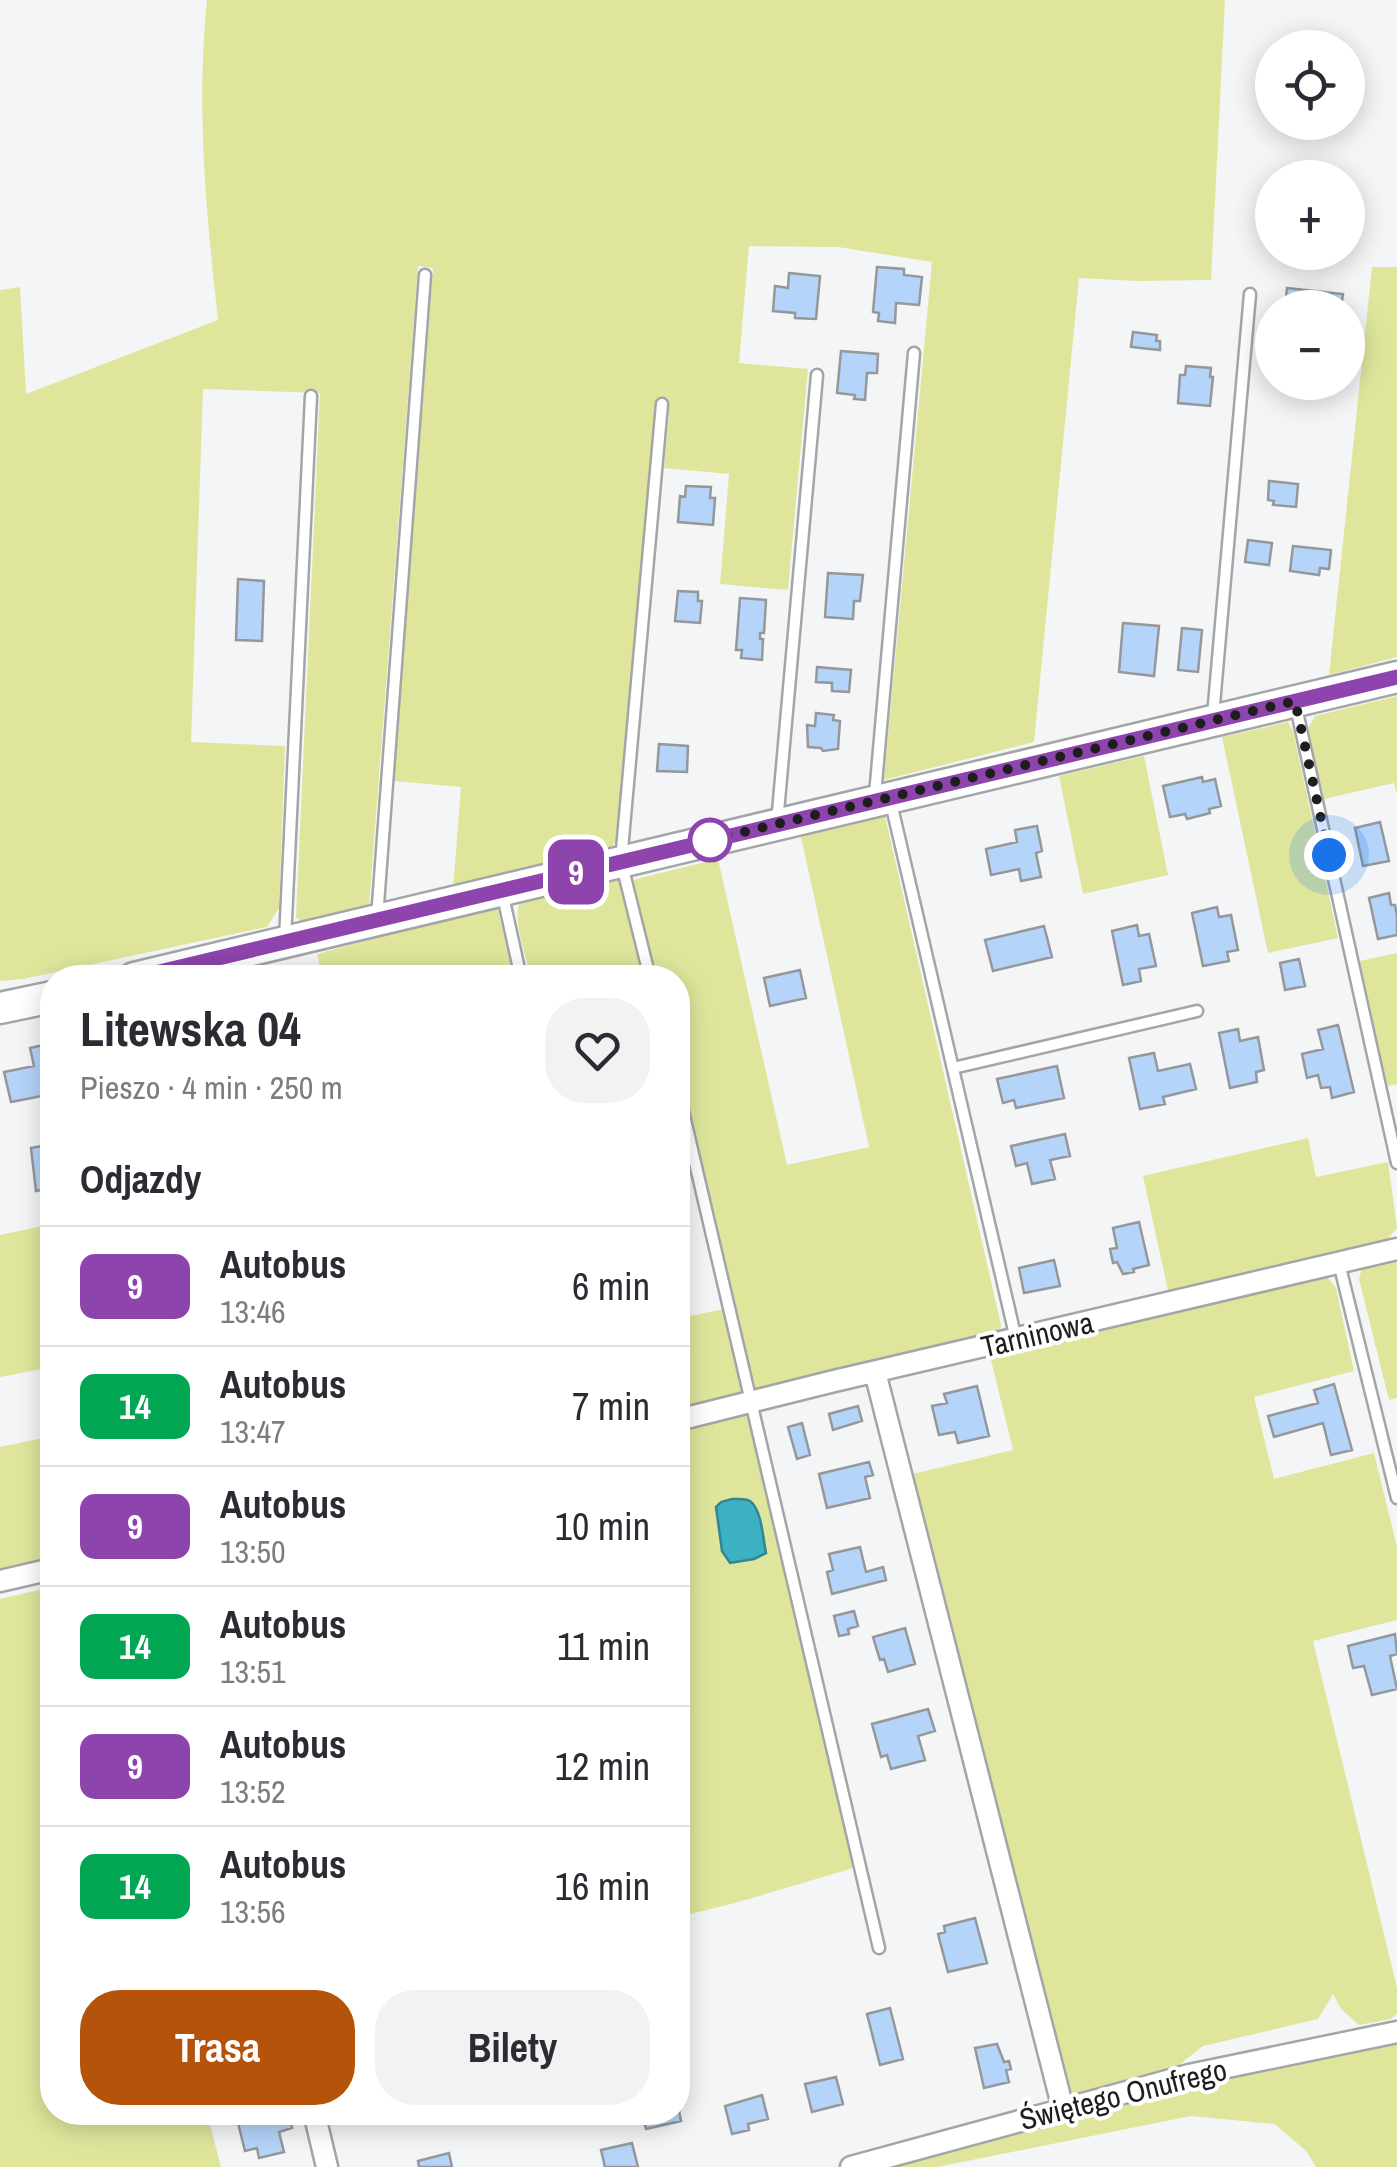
<!DOCTYPE html>
<html lang="pl">
<head>
<meta charset="utf-8">
<style>
	:root { --surface:#fff; --page:#f2f2f3; --text:#2b2b33; --muted:#7c7c81; --line:#e1e1e2; --accent:#b45309 }
	body { margin:0; font-family:"Archivo Narrow",sans-serif; background:var(--page); color:var(--text); height:100vh; display:flex; flex-direction:column; font-size:38px; white-space:nowrap }
	* { box-sizing:border-box; margin:0 }
	p { font-size:32px; color:var(--muted) }
	.icon { flex:none; width:55px; height:55px; fill:none; stroke:currentColor; stroke-width:2; stroke-linecap:round; stroke-linejoin:round }
	.map { position:relative; flex:1; overflow:hidden }
	.panel { position:absolute; left:40px; top:965px; width:650px; height:1160px; display:flex; flex-direction:column; background:var(--surface); border-radius:40px; box-shadow:0 5px 25px #0003 }
	.panel>* { flex:none }
	.badge { padding:0 20px; border-radius:15px; font-size:35px; line-height:65px }
	.fabs { position:absolute; left:1255px; top:30px; display:grid; gap:20px }
	.fabs a { display:grid; place-items:center; width:110px; height:110px; border-radius:50%; background:var(--surface); box-shadow:0 5px 25px #0003; font-size:50px }
	.you { position:absolute; width:50px; height:50px; margin:-25px; border:8px solid #fff; border-radius:50%; background:#1a73e8; box-shadow:0 0 0 15px #1a73e833 }
	.map>.badge { position:absolute; translate:-50% -50%; box-shadow:0 0 0 5px #fff }
	h2 { padding:0 40px; font-size:38px; line-height:90px }
	.round { display:grid; place-items:center; flex:none; width:105px; height:105px; border-radius:40px; background:var(--page) }
	.headline { display:flex; align-items:center; justify-content:space-between; height:170px; padding:0 40px }
	h1 { font-size:48px; font-weight:800; line-height:75px }
	.button { display:flex; gap:20px; margin-top:auto; padding:20px 40px }
	.button a { flex:1; height:115px; border-radius:40px; background:var(--accent); color:#fff; font-size:40px; font-weight:800; line-height:115px; text-align:center }
	.button a+a { background:var(--page); color:var(--text) }
	ul { padding:0; list-style:none }
	li { display:flex; align-items:center; gap:30px; height:120px; padding:0 40px; border-top:2px solid var(--line) }
	li div { flex:1 }
	li b { display:block; font-size:38px }
	li em { font-style:normal }
	li .badge { min-width:110px; font-weight:700; text-align:center }
	.map>svg:first-child { display:block }
</style>
</head>
<body>
<div class="map">
<svg width="1397" height="2167" viewBox="0 0 1397 2167">
	<rect width="100%" height="100%" fill="#f3f5f7"/>
	<path fill="#dfe69c" d="M207,0H1225L1211,280L1137,281L1079,278L1034,742L884,780L932,262L838,247L749,246L739,363L808,369L788,590L720,584L729,474L664,468L669,414L656,413L616,840L610,851L453,889L461,787L394,781L433,268L418,266L369,907L304,924L296,917L320,393L203,389L191,742L285,746L279,908L267,927L23,979L0,981V290L20,287L26,394L218,320C206,212 196,108 207,0Z
		M1372,267H1397V657L1329,675Z
		M1397,696V794L1394,783L1324,799L1308,728L1315,716Z
		M1288,722L1293,731L1338,938L1268,953L1222,737Z
		M1144,756L1168,875L1083,894L1059,776Z
		M885,816L1001,1325L1000,1334L754,1395L678,1069V978L656,977L632,880L718,859L787,1165L869,1147L801,837Z
		M616,878L622,882L645,977H531C526,954 510,918 522,896Z
		M492,904L498,910L514,977H322L317,954L376,938V931Z
		M1397,953V1084L1387,1086L1360,961Z
		M1308,1138L1316,1177L1388,1162L1397,1228L1385,1242L1169,1295L1143,1176Z
		M52,1224V1367L0,1377V1235Z
		M1397,1257V1398L1389,1400L1359,1279L1363,1264Z
		M1324,1273L1336,1288L1354,1371L1254,1397L1274,1479L1374,1453L1397,1547V1620L1313,1641L1397,1988V2014L1391,2019L1359,2025L1341,2009L1333,1994L1318,2019L1203,2046L1180,2064L1183,2070L1064,2097L913,1474L1013,1450L990,1356L986,1354Z
		M723,1309L743,1396L678,1412V1319Z
		M739,1411L747,1415L853,1868L735,1903L678,1917V1426Z
		M43,1438L52,1488V1558L0,1569V1447Z
		M52,1587V2112L207,2113L221,2167H0V1599Z
		M1397,2035V2167H1316L1307,2152L1275,2124L1191,2116L937,2167H880L1167,2089Z"/>
	<path fill="#3bb1c2" stroke="#328591" stroke-width="2.5" d="M732,1499C738,1499 745,1498 750,1501C762,1510 763,1539 766,1553L754,1559L730,1563L722,1551L716,1507L721,1502Z"/>
	<path fill="#b5d4fa" stroke="#959799" stroke-width="2.5" d="M877,267L904,269V275L922,277L919,305L896,303L895,323L878,321L879,313L873,312Z
		M789,273L820,276L816,319L795,318V313L773,311L775,286L788,288Z
		M1287,288L1343,294L1341,308H1285Z
		M1133,332L1157,335L1156,341H1160V350L1131,347Z
		M841,351L878,354L877,373H867L865,400L854,399L855,395L837,393Z
		M1186,366L1211,368L1210,377H1213L1210,406L1178,403L1180,375H1185Z
		M1269,481L1298,484L1296,507L1273,505L1274,501L1268,500Z
		M686,486L711,487L710,498H715L713,525L678,522L680,496L685,497Z
		M1248,540L1272,543L1269,565L1245,562Z
		M1293,546L1331,550L1329,569L1320,568L1319,575L1290,571Z
		M828,573L863,575L860,601H854L853,619L825,617Z
		M238,579L264,581L262,641L236,640Z
		M678,591L698,592V601H702L700,623L675,621Z
		M740,598L766,600L764,633H760V639H763L762,660L741,658L742,650H736Z
		M1123,623L1159,626L1154,676L1119,672Z
		M1182,628L1202,630L1198,672L1178,670Z
		M817,667L851,670L849,692L832,691V683L816,682Z
		M816,713L834,715L833,720L840,721L838,749L823,751L821,748L808,747L807,725L815,726Z
		M659,744L688,746L687,772L657,771Z
		M1202,777L1203,782L1215,779L1221,806L1209,809L1210,813L1187,819L1185,814L1170,817L1163,786Z
		M1380,822L1389,861L1363,866L1355,828Z
		M1037,826L1042,851L1036,853L1041,877L1021,881L1019,869L991,875L986,849L1017,842L1015,830Z
		M1389,893L1391,905H1395L1397,916V935L1378,939L1369,898Z
		M1217,907L1219,917L1231,915L1238,950L1227,952L1229,961L1203,966L1192,913Z
		M1137,925L1139,936L1149,934L1156,966L1139,969L1141,981L1123,985L1112,931Z
		M1044,926L1052,957L993,971L985,940Z
		M1299,959L1305,986L1285,990L1280,963Z
		M800,970L806,998L770,1006L764,978Z
		M1338,1025L1354,1092L1332,1098L1330,1087L1321,1088L1318,1075L1307,1078L1302,1054L1323,1049L1318,1030Z
		M1238,1029L1240,1041L1258,1037L1264,1070L1256,1072L1257,1082L1230,1088L1219,1033Z
		M48,1044L52,1066V1094L11,1102L4,1072L34,1066L30,1048Z
		M1154,1053L1158,1071L1190,1064L1196,1089L1163,1097L1165,1104L1140,1109L1129,1058Z
		M1057,1066L1064,1098L1016,1108L1014,1100L1003,1103L997,1079Z
		M1065,1134L1070,1156L1050,1160L1055,1179L1032,1184L1027,1163L1016,1166L1011,1146Z
		M52,1144V1188L36,1191L31,1148Z
		M1139,1222L1149,1265L1133,1269L1134,1272L1123,1274L1117,1262L1113,1263L1110,1249L1117,1248L1113,1228Z
		M1054,1260L1060,1286L1024,1293L1019,1268Z
		M1334,1384L1352,1450L1331,1455L1323,1423L1274,1437L1268,1416L1318,1403L1314,1390Z
		M977,1386L989,1436L958,1443L955,1432L939,1435L932,1406L947,1403L944,1394Z
		M858,1406L862,1421L833,1430L829,1414Z
		M802,1423L810,1455L797,1459L788,1427Z
		M869,1462L873,1475L865,1477L870,1498L827,1508L819,1474Z
		M860,1547L866,1572L883,1567L886,1580L832,1594L827,1572L833,1570L829,1554Z
		M854,1611L858,1626L848,1629L849,1634L839,1636L834,1616Z
		M905,1628L915,1664L888,1672L884,1659L880,1660L873,1637Z
		M1395,1634L1397,1654L1390,1656L1397,1689L1372,1695L1364,1666L1353,1668L1348,1646Z
		M928,1709L935,1731L918,1736L925,1760L891,1769L887,1755L881,1757L872,1724Z
		M975,1918L987,1963L948,1972L938,1934L945,1932L944,1926Z
		M890,2008L903,2059L880,2065L867,2014Z
		M997,2044L1004,2062L1009,2061L1011,2069L1006,2070L1009,2082L984,2088L975,2048Z
		M836,2077L843,2104L812,2112L805,2084Z
		M762,2095L768,2119L748,2124L749,2130L732,2134L725,2106Z
		M678,2105L681,2121L646,2129L642,2112H678Z
		M279,2112H288L292,2128L279,2132L284,2152L259,2158L257,2148L245,2151L238,2123Z
		M632,2143L638,2167H605L601,2150Z
		M449,2153L452,2167H419L418,2161Z"/>
	<g fill="none" stroke-linecap="round" stroke-linejoin="round">
		<defs>
			<path id="lane" d="M1296,707L1397,1163
				M1213,716L1250,294
				M875,795L914,353
				M891,803L1016,1339
				M777,823L817,375
				M503,896L521,978
				M377,918L425,275
				M285,940L311,396
				M650,978L621,861L662,404
				M953,1068L1197,1011
				M678,1090L879,1948
				M1339,1263L1397,1498"/>
			<path id="street" d="M875,1372L1063,2109
				M678,1420L830,1382L1397,1249
				M0,1581L52,1569
				M314,2112L327,2167
				M851,2167L1189,2075L1397,2032"/>
			<path id="secondary" d="M134,978L1397,677
				M0,1008L52,997"/>
		</defs>
		<use href="#lane" stroke="#a3a5a7" stroke-width="15"/>
		<use href="#street" stroke="#a3a5a7" stroke-width="25"/>
		<use href="#secondary" stroke="#a3a5a7" stroke-width="35"/>
		<use href="#lane" stroke="#fff" stroke-width="10"/>
		<use href="#street" stroke="#fff" stroke-width="20"/>
		<use href="#secondary" stroke="#fff" stroke-width="30"/>
	</g>
	<g fill="none" stroke-linecap="round" stroke-linejoin="round">
		<defs>
			<path id="line" d="M134,978L1397,677"/>
		</defs>
		<use href="#line" stroke="#fff" stroke-width="22"/>
		<use href="#line" stroke="#8e44ad" stroke-width="15"/>
		<path stroke="#1e1e1f" stroke-width="10" stroke-dasharray="0 18" d="M710,840L1295,701L1329,855"/>
	</g>
	<circle fill="#fff" stroke="#8e44ad" stroke-width="5" cx="710" cy="840" r="20"/>
	<g text-anchor="middle" dominant-baseline="central" stroke-width="8" stroke-linejoin="round" paint-order="stroke">
		<g font-size="30" fill="#1e1e1f" stroke="#fff">
			<text transform="translate(1037 1334) rotate(-13)">Tarninowa</text>
			<text transform="translate(1123 2094) rotate(-14)">Świętego Onufrego</text>
		</g>
	</g>
</svg>
<div class="fabs">
<a><svg class="icon" aria-label="locate" viewBox="0 0 24 24"><circle cx="12" cy="12" r="6"/><path d="M12 2v4M12 18v4M2 12h4M18 12h4"/></svg></a>
<a>+</a>
<a>−</a>
</div>
<div class="you" style="left:1329px;top:855px"></div>
<b class="badge" style="left:576px;top:872px;background:#8e44ad;color:#fff">9</b>
<section class="panel">
<div class="headline"><div><h1>Litewska 04</h1><p>Pieszo · 4 min · 250 m</p></div><a class="round"><svg class="icon" aria-label="heart" viewBox="0 0 24 24"><path d="M12 20l-8-8c-3-5 5-10 8-4 3-6 11-1 8 4z"/></svg></a></div>
<h2>Odjazdy</h2>
<ul>
<li><span class="badge" style="background:#8e44ad;color:#fff">9</span><div><b>Autobus</b><p>13:46</p></div><em>6 min</em></li>
<li><span class="badge" style="background:#00a651;color:#fff">14</span><div><b>Autobus</b><p>13:47</p></div><em>7 min</em></li>
<li><span class="badge" style="background:#8e44ad;color:#fff">9</span><div><b>Autobus</b><p>13:50</p></div><em>10 min</em></li>
<li><span class="badge" style="background:#00a651;color:#fff">14</span><div><b>Autobus</b><p>13:51</p></div><em>11 min</em></li>
<li><span class="badge" style="background:#8e44ad;color:#fff">9</span><div><b>Autobus</b><p>13:52</p></div><em>12 min</em></li>
<li><span class="badge" style="background:#00a651;color:#fff">14</span><div><b>Autobus</b><p>13:56</p></div><em>16 min</em></li>
</ul>
<div class="button"><a>Trasa</a><a>Bilety</a></div>
</section>
</div>
</body>
</html>
